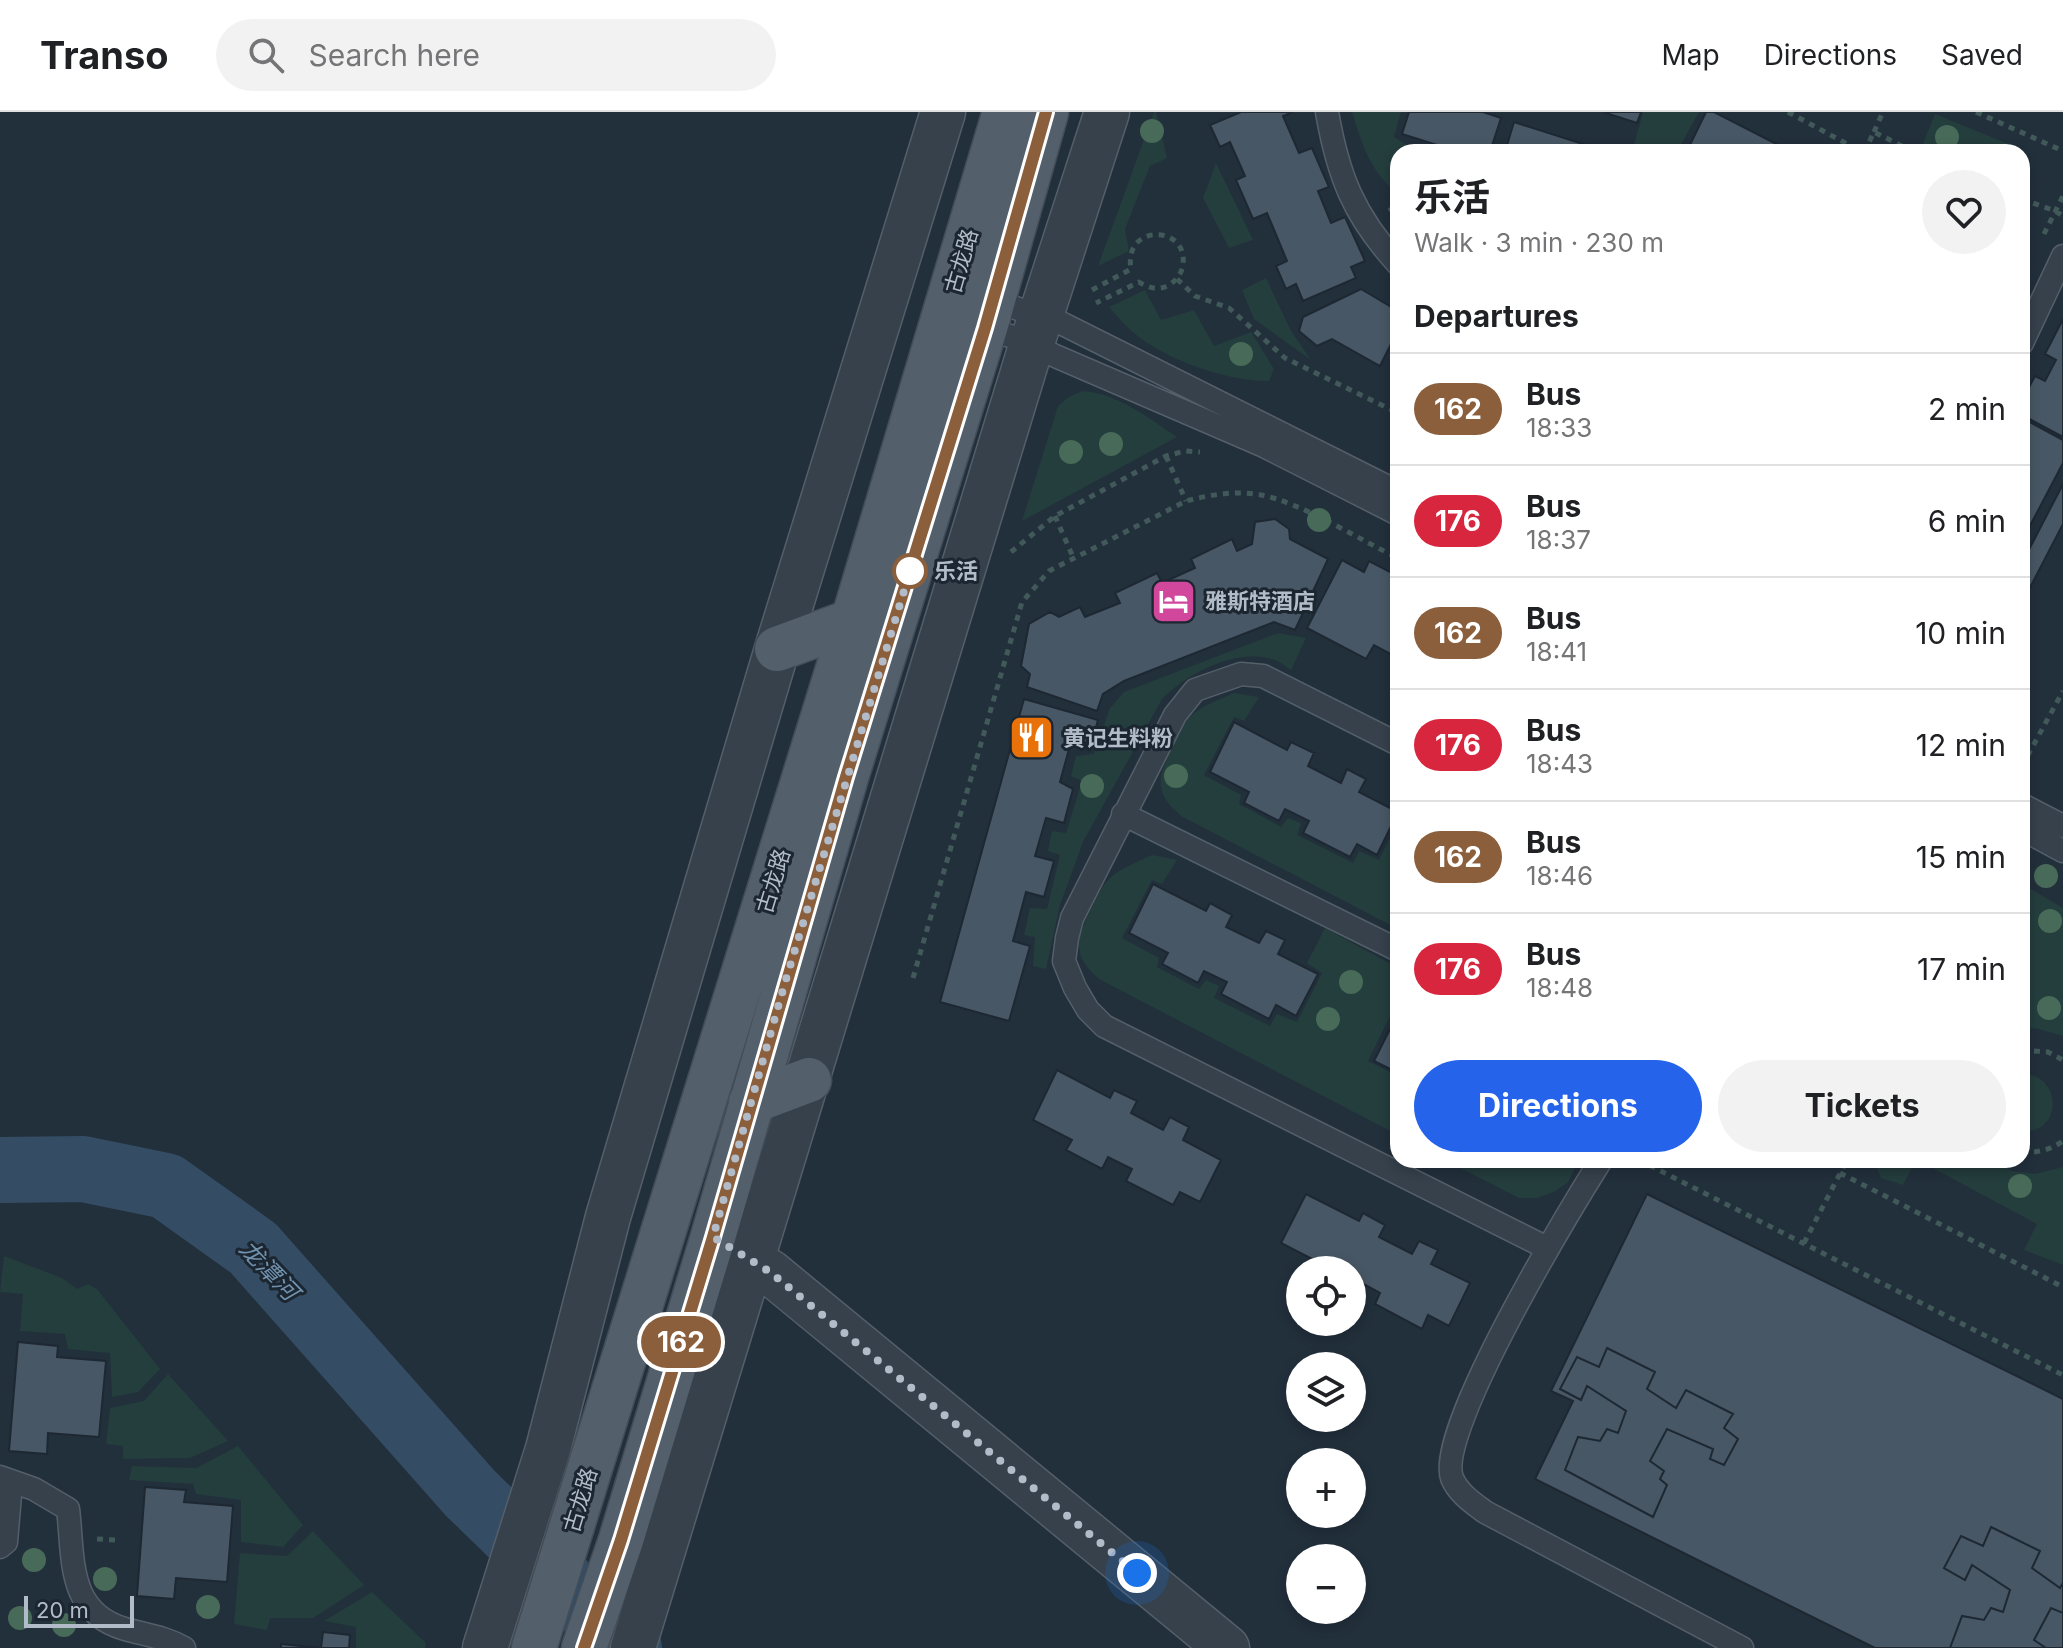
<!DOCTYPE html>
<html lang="en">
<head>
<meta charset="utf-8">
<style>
	:root { --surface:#fff; --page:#f2f2f2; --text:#202124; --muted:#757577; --line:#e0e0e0; --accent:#2563eb }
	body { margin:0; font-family:Inter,"Noto Sans SC",sans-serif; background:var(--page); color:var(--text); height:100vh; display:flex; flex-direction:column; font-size:30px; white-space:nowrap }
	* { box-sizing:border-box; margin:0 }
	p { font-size:26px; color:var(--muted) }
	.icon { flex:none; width:44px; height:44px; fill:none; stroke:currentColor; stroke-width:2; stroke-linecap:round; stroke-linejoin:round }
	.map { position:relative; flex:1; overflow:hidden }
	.panel { position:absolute; left:1390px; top:32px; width:640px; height:1024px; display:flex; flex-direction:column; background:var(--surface); border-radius:24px; box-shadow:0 4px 12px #0003 }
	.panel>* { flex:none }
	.badge { padding:0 16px; border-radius:26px; font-size:28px; line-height:52px }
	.buttons { position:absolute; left:1286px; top:1144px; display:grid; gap:16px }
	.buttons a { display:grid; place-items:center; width:80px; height:80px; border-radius:50%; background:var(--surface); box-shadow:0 4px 12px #0003; font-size:40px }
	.scale { position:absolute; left:24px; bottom:20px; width:110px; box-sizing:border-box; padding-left:8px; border:4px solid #b1bcc8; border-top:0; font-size:22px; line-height:28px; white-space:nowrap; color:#b1bcc8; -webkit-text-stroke:6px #1b2631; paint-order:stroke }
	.you { position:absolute; width:40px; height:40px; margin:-20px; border:6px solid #fff; border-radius:50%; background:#1a73e8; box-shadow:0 0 0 12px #1a73e833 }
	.map>.badge { position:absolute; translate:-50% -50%; box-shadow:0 0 0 4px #fff }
	h2 { padding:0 24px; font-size:30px; line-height:72px }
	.round { display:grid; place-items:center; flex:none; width:84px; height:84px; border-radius:42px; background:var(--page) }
	.head { display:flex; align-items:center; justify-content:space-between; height:136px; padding:0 24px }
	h1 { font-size:38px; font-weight:700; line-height:60px }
	.button { display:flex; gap:16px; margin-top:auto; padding:16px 24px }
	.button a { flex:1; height:92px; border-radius:48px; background:var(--accent); color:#fff; font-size:32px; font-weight:700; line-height:92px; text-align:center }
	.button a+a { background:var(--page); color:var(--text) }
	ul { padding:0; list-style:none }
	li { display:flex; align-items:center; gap:24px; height:112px; padding:0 24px; border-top:2px solid var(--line) }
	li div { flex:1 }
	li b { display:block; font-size:30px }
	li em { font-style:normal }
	li .badge { min-width:88px; font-weight:700; text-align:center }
	header { display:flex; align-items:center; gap:48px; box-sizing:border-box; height:112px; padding:0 40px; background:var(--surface); border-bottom:2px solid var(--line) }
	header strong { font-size:38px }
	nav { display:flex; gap:44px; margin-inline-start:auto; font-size:28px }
	.search { width:560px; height:72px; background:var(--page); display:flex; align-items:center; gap:20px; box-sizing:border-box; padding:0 28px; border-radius:44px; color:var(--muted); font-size:30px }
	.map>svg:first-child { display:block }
</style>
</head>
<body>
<header>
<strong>Transo</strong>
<div class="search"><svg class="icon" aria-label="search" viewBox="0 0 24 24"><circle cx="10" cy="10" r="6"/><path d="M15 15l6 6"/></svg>Search here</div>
<nav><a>Map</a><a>Directions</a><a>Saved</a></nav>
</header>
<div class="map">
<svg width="2063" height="1536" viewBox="0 0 2063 1536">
	<rect width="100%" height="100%" fill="#22303c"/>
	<path fill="#243d3d" d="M1154,0H1156L1167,46L1150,54L1125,117L1129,139L1098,154Z
		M1352,0H1401L1394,25L1412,36L1410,40H1398L1396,80C1370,59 1361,30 1352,0Z
		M1643,0H1699L1677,40H1632Z
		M1935,2L2023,38L2022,40H1936L1922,34Z
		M1216,51L1253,128L1229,136L1203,86Z
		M1266,166L1291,219L1311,248L1254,207L1242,178Z
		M1145,178L1161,208L1194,198L1214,234L1251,220L1274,257L1269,269C1229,270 1166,248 1135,222C1125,214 1117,204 1109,195Z
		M1082,279C1118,281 1148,306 1177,325L1022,409L1058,294L1069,285Z
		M1278,521L1306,526L1291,558C1286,555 1281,550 1275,548C1237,535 1188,561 1162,587L1083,730L1060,793L1046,857L1033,854L1035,825L1024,823L1030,796L1047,797L1060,743L1048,739L1052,719L1066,721L1082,669L1071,664L1076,644L1094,642L1110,596L1124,580Z
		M1234,581L1259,585L1244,609L1234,605L1204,663L1241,683L1239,692L1281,715L1288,706L1301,711L1297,723L1353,751L1359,739L1379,748L1398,710V817L1181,704C1152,679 1158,664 1174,632C1179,624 1183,611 1190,605C1202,593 1219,588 1234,581Z
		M1152,743L1177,748L1162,772L1152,768L1122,826L1159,846L1157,855L1199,877L1206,868L1219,874L1214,886L1270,914L1277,902L1297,910L1322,861L1307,851L1325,816L1398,856V888L1368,949L1398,964V1023L1099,867C1070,842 1077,826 1092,795C1097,786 1101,775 1108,768C1120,756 1137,750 1152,743Z
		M2022,775L2029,776L2063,796V924L2035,916L2022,918Z
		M2022,962C2063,962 2063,1022 2022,1019Z
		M1445,1048H1579L1568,1070L1554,1080L1537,1086H1519Z
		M1873,1048H1916L1903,1073L1881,1066Z
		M1918,1048H1990L2012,1059L2035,1062L2063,1055V1153L2024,1138L2037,1112Z
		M4,1144L62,1166L77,1177L88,1172L97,1177L160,1257L138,1280L112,1285L110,1241L68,1237L65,1222L20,1219L23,1182L0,1180Z
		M168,1262L228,1329L190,1346L123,1347V1334L106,1332L110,1296L144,1289Z
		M238,1334L303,1413L283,1435L241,1430V1388L196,1382L193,1372L129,1368L132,1354L196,1356Z
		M313,1419L364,1473L313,1506H270L267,1518L234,1512L240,1441L287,1444Z
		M372,1480L426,1531L425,1536H356V1515L324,1509Z"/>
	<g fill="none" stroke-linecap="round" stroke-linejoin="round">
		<path stroke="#354d64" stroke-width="66" d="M0,1058L83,1057L166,1074L253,1136L470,1381L629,1536"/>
	</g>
	<path fill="#485765" stroke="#1d2833" stroke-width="2" d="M1241,0H1293L1283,4L1299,41L1312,36L1329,75L1318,79L1331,111L1345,105L1365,149L1351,155L1356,166L1303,189L1296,172L1286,177L1276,154L1287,149L1267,101L1253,107L1236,68L1245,64L1230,30L1220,35L1210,13Z
		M1409,0H1483L1501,6L1490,40H1459L1402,22Z
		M1603,0H1641L1637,11Z
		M1706,0H1714L1792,40H1689L1687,39Z
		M1514,10L1608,40H1505Z
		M1361,177L1398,199V218L1380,254L1332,227L1317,234L1299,219L1303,205Z
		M2063,207V325L2022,303V288L2035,264L2045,269L2056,248L2045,242Z
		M2022,306L2063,328V351L2022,429Z
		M2063,372V412L2022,491V451Z
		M1275,407L1289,417L1290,427L1328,447L1295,518L1274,510L1124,569L1103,582L1097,599L1027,575L1030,562L1021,554L1029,512L1050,500L1059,505L1080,495L1085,505L1120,491L1115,481L1157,461L1162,471L1195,456L1191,447L1232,427L1237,439L1252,432L1255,410Z
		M1342,448L1364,460L1369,449L1398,464L1396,475L1398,476V559L1391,555L1396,545L1374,533L1366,547L1307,516Z
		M1024,587L1098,608L1091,632L1072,626L1060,670L1073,677L1064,711L1046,706L1035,744L1054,749L1044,785L1026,780L1013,829L1030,834L1009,909L940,890Z
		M1234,610L1287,638L1291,630L1314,641L1308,654L1341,671L1347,657L1366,667L1359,680L1398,700L1377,743L1357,732L1350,745L1303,721L1309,709L1285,697L1279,709L1244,691L1249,680L1210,660Z
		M1153,772L1206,799L1210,791L1232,803L1226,815L1259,831L1266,819L1285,828L1278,842L1318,862L1296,904L1276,893L1269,907L1221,882L1227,870L1204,859L1198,871L1162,852L1168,841L1129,821Z
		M1398,901V961L1374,949Z
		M1057,958L1110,986L1114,978L1137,989L1131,1001L1163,1018L1170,1005L1189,1015L1183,1028L1221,1048L1200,1090L1180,1080L1173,1093L1126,1069L1132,1057L1108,1045L1102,1057L1066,1038L1072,1028L1033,1008Z
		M1306,1082L1359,1109L1363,1101L1385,1113L1379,1125L1412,1142L1419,1129L1438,1138L1431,1152L1470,1171L1449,1214L1428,1203L1422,1217L1375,1192L1380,1181L1356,1168L1352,1178V1158H1317L1320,1151L1281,1131Z
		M1647,1082L2063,1287V1536H1875L1535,1367L1573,1289L1551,1279Z
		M18,1230L58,1234L57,1245L106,1249L99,1325L48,1321L47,1342L9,1339Z
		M1607,1236L1655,1260L1647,1277L1676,1296L1686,1278L1733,1302L1724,1316L1738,1327L1724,1353L1710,1347L1713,1337L1667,1317L1650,1349L1664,1359L1660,1367L1667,1373L1653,1405L1565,1358L1578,1325L1600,1329L1607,1317L1618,1321L1626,1299L1587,1274L1581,1288L1560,1277L1577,1245L1599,1255Z
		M145,1375L186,1378L184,1390L233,1394L227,1470L176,1466L174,1487L137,1484Z
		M1991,1415L2040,1439L2032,1456L2060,1476L2063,1471V1501L2051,1496L2034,1528L2046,1536H1950L1962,1504L1984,1508L1991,1496L2003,1500L2010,1478L1972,1453L1965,1468L1944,1456L1961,1424L1983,1434Z
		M323,1520L350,1523L349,1536H281V1532L321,1536Z"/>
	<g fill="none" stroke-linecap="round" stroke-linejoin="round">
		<defs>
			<path id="lane" d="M1327,0C1338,64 1354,104 1398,152
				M992,188L1063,212L1398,380
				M985,216L1032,231L1053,243L1264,334L1398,402
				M2022,231L2063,144
				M1398,632L1263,564L1241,562L1195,578L1175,603L1072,806L1067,826L1064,849L1075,876L1088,898L1104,914L1547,1136
				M2022,693L2063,714
				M1123,702L1398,838
				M2022,717L2063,739
				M1601,1048C1571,1096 1435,1319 1452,1366C1458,1381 1473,1391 1485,1400L1742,1536
				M0,1365L34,1377L68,1397C74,1445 66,1500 125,1517C146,1523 165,1525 184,1536
				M0,1435L6,1430L11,1371"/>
			<path id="street" d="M729,1135L770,1160L1227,1536
				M485,1536L548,1337L608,1105L777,537L943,0
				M633,1536L1032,231L1107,0"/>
			<path id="primary" d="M777,537L853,509
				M751,990L809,968
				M534,1536L853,509L1005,0
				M584,1536L621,1428L713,1125L846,665L985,216L1046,0"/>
		</defs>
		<use href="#lane" stroke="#545f6a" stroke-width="25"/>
		<use href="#street" stroke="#545f6a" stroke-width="47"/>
		<use href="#primary" stroke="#424d58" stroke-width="47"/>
		<path stroke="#42595a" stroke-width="5" stroke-dasharray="6 6" stroke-linecap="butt" d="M1788,0L1862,40
			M1976,0L2063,39
			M1874,20L1883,0
			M1864,40L1874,20L1914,40
			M2022,87L2055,99L2063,104
			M1389,99L1398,92
			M2044,122L2063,84
			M1177,167L1195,184L1229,196L1285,246L1398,301
			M1092,178L1131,157C1123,111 1188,113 1183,152C1182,161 1177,168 1169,173C1159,179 1148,176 1139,170L1096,191
			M1166,344L1186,389
			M1055,404L1073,445
			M1011,440L1055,404L1166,344L1185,339L1200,340
			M2022,654L2063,579
			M913,866L1022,490L1049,459L1186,389C1209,383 1237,378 1261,383C1300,390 1360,428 1398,446
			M2022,938L2048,940L2063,948
			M2022,1040C2038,1041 2050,1038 2063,1029
			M1639,1048L2063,1263
			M1840,1061L2063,1175
			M1804,1131L1847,1048
			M97,1427L116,1428"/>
		<use href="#lane" stroke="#36414c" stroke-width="22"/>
		<use href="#street" stroke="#36414c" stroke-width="44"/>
		<use href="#primary" stroke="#53606c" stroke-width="44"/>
	</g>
	<g fill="#486a58">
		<circle cx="1152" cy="19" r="12"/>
		<circle cx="1947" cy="25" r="12"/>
		<circle cx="1241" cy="242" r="12"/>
		<circle cx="1111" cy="332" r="12"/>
		<circle cx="1071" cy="340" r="12"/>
		<circle cx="1319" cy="408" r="12"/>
		<circle cx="1176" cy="664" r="12"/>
		<circle cx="1092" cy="674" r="12"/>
		<circle cx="2046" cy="764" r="12"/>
		<circle cx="2050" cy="809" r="12"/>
		<circle cx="1351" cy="870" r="12"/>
		<circle cx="2049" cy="896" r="12"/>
		<circle cx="1328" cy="907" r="12"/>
		<circle cx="2020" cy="1074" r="12"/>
		<circle cx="34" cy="1448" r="12"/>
		<circle cx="105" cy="1467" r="12"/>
		<circle cx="208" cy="1495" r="12"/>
		<circle cx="20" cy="1506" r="12"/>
		<circle cx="64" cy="1513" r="12"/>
	</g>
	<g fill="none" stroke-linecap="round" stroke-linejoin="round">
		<defs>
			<path id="line" d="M584,1536L621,1428L713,1125L846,665L985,216L1046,0"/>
		</defs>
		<use href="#line" stroke="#fff" stroke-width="18"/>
		<use href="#line" stroke="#8b5e3c" stroke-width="12"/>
		<path stroke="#b1bcc8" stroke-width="8" stroke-dasharray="0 14.4" d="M910,459L911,456L784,874L713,1125L770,1160L1137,1461"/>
	</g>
	<defs>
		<symbol id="hotel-square" viewBox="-11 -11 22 22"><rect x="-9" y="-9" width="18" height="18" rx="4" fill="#d1479c" stroke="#1b2631"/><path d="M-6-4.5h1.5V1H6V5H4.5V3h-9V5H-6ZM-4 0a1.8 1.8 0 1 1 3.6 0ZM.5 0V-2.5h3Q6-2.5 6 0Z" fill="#fff"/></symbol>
		<symbol id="restaurant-square" viewBox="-11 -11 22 22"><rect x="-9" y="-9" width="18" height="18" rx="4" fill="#e8710a" stroke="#1b2631"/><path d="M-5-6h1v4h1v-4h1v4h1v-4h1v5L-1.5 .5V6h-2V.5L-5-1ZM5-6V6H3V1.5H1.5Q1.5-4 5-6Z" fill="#fff"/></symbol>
	</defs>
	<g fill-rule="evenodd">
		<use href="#hotel-square" x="1148" y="464" width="51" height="51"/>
		<use href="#restaurant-square" x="1006" y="600" width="51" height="51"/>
	</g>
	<circle fill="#fff" stroke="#8b5e3c" stroke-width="4" cx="910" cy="459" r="16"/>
	<g text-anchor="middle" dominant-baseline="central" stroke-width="6" stroke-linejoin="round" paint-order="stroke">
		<g font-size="22" fill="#b1bcc8" stroke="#1b2631">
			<text transform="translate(961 149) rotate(-74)">古龙路</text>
			<text transform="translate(773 769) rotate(-73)">古龙路</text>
			<text transform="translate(580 1388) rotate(-73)">古龙路</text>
		</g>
		<g font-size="22" font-weight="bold" fill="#b1bcc8" stroke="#1b2631" text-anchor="start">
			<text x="934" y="459">乐活</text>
		</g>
		<g font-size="22" font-weight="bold" fill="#b1bcc8" stroke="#1b2631" text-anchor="start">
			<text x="1205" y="489">雅斯特酒店</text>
			<text x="1063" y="626">黄记生料粉</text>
		</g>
		<g font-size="24" font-style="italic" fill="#7090ac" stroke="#1b2631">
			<text transform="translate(269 1158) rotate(46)">龙潭河</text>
		</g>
	</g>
</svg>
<div class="buttons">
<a><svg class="icon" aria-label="locate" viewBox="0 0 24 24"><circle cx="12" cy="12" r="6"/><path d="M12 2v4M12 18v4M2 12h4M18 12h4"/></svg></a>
<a><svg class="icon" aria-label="layers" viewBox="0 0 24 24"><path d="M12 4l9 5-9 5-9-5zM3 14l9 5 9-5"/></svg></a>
<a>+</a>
<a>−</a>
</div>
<div class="scale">20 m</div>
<div class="you" style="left:1137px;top:1461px"></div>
<b class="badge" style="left:681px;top:1230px;background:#8b5e3c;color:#fff">162</b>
<section class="panel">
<div class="head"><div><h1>乐活</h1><p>Walk · 3 min · 230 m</p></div><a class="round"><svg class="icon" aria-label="heart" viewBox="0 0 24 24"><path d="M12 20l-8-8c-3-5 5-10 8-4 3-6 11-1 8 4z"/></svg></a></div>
<h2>Departures</h2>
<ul>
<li><span class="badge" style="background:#8b5e3c;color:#fff">162</span><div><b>Bus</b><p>18:33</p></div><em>2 min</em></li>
<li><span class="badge" style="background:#d7263d;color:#fff">176</span><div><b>Bus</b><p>18:37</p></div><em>6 min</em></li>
<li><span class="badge" style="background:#8b5e3c;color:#fff">162</span><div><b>Bus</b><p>18:41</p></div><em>10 min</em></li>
<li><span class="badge" style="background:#d7263d;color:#fff">176</span><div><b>Bus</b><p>18:43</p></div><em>12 min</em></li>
<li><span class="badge" style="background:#8b5e3c;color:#fff">162</span><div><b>Bus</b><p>18:46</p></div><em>15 min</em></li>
<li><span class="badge" style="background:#d7263d;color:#fff">176</span><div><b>Bus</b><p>18:48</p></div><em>17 min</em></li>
</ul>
<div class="button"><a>Directions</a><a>Tickets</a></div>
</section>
</div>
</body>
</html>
